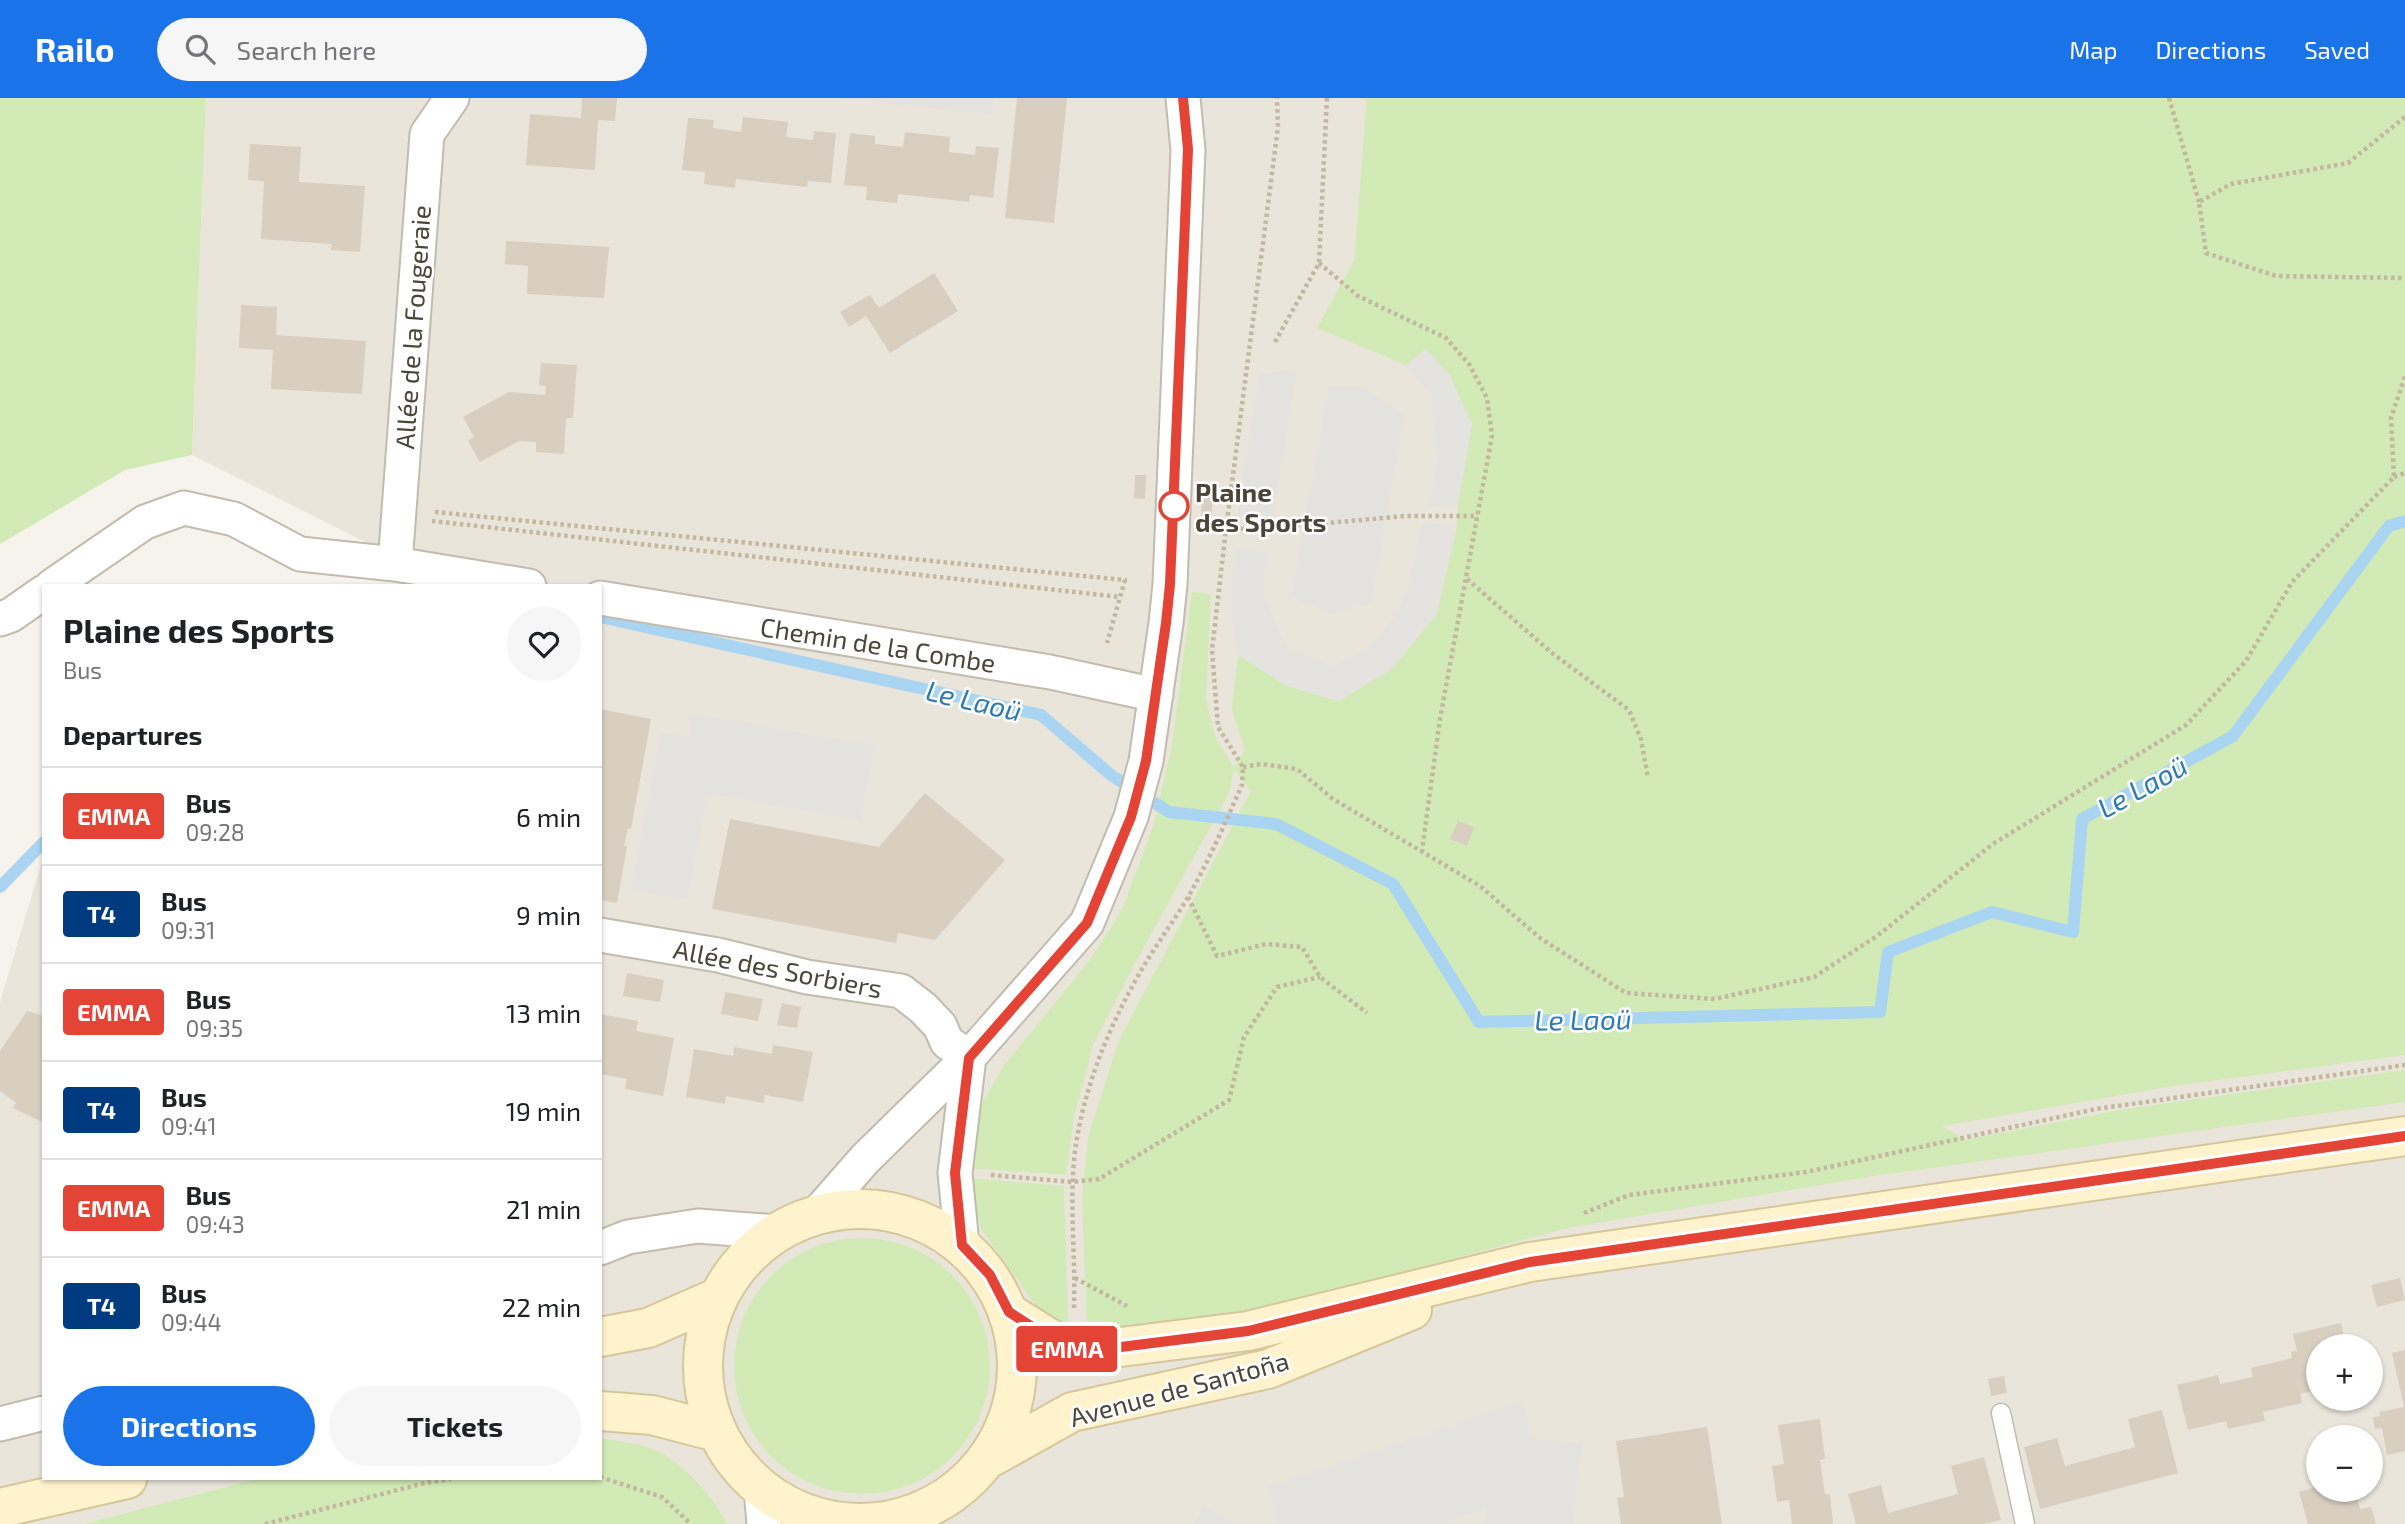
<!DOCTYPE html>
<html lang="en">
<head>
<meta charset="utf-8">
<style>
	:root { --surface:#fff; --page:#f6f6f6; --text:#202124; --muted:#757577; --line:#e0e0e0; --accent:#1a73e8 }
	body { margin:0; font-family:"Exo 2",sans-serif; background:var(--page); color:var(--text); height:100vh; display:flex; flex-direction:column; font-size:26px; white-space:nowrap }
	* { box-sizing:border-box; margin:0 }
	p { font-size:23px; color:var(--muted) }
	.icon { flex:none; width:38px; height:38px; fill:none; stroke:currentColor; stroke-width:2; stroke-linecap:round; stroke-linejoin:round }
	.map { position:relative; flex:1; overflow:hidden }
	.side { position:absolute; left:42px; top:486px; width:560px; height:896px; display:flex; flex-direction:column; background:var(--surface); border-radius:0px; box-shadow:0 2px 5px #0004 }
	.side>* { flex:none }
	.badge { padding:0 14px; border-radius:5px; font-size:24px; line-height:46px }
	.tools { position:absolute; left:2306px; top:1236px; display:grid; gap:14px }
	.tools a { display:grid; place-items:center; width:77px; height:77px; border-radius:50%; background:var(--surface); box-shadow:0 2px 5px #0004; font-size:35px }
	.map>.badge { position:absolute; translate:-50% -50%; box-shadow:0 0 0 4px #fff }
	h2 { padding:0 21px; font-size:26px; line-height:63px }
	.round { display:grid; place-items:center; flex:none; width:74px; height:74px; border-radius:37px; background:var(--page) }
	.summary { display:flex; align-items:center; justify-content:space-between; height:119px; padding:0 21px }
	h1 { font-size:33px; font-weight:700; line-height:52px }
	.primary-button { display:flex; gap:14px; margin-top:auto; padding:14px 21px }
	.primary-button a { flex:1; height:80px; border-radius:42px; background:var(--accent); color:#fff; font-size:28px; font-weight:700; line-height:80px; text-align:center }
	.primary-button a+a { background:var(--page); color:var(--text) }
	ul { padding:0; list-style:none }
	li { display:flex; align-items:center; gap:21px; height:98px; padding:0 21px; border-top:2px solid var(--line) }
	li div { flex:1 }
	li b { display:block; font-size:26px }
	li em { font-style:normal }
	li .badge { min-width:77px; font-weight:700; text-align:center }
	header { display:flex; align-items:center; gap:42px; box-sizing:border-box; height:98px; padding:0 35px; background:var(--accent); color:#fff }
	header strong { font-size:33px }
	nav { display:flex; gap:38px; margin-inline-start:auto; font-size:24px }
	.search { width:490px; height:63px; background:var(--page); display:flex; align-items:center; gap:18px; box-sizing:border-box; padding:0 24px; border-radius:38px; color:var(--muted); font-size:26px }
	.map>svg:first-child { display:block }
</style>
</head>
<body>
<header>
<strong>Railo</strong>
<div class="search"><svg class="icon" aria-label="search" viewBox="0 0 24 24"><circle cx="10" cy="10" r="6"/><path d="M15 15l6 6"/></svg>Search here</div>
<nav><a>Map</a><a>Directions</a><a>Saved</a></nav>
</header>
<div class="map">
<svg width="2405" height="1426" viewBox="0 0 2405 1426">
	<rect width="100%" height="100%" fill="#f6f3ec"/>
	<path fill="#eae5da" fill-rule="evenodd" d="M206,0H2405V1426H0V904L44,757V1381H600V488H453L192,357ZM2319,1248H2371V1300H2319ZM2319,1339H2371V1391H2319Z"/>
	<path fill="#d2eab5" d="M0,0H206L192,357L125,372L0,446Z
		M1367,0H2405V957L2174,988L1942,1028L1965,1042L2125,1011L2405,972V1004L1867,1079L1568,1130L1179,1234L1105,1243L1087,1226L1082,1101L1088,1039L1119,942L1251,693L1234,671L1229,695L1134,867L1093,947L1074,1019L1066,1077L967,1070L978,1013L1002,970L1089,863L1121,814L1153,729L1172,647L1192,494L1211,496L1206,601L1215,638L1234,670L1245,652L1232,611L1238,557L1287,588L1339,603L1457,428L1458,406L1472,326L1449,276L1426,251L1406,267L1317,230L1354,163Z
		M967,1080L1064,1088L1068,1229L1037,1209L981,1131Z
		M734 1268a128 128 0 1 1 256 0a128 128 0 1 1-256 0Z
		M600,1340C617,1343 646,1346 659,1354C686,1368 714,1400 727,1426H84L257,1381H600Z"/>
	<path fill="#e5e3e0" d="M838,0H994L993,17Z
		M1426,251L1449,276L1472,326L1458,406L1428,410L1438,358L1430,295L1406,267Z
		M1297,272L1273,418L1237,417L1259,276Z
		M1329,289H1362L1405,317L1371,505L1333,516L1291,499Z
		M1422,424L1457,428L1437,516L1392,571L1339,603L1287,588L1238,557L1232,519L1230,484L1237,450L1267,453L1264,498L1287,550L1333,568L1369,551L1395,518L1408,490Z
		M693,615L875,648L861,723L708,695L688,802L631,791L661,634L689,639Z
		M1522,1303L1533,1341L1582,1346L1573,1426H1484L1486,1411L1440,1426H1278L1268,1389Z
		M1204,1408L1235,1426H1193Z"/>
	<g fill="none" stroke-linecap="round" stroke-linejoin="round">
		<path stroke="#a9d4f2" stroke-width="12" d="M600,519L1041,617L1111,677L1169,714L1276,726L1393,786L1479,924L1880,914L1888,854L1992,814L2073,834L2082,721L2233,638L2389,428L2405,423
			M0,789L44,744"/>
	</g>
	<path fill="#d8cfc1" d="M582,0H617L615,23L598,22L595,72L526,67L530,16L581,20Z
		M1017,0H1067L1054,125L1005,120Z
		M743,19L788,24L786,39L813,42L814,33L836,35L831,85L808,83L807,89L736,81L735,90L704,86L705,74L682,72L688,20L714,22L713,30L741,34Z
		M905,34L950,39L949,54L975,57L976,48L999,50L993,100L970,97L969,104L898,96L897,105L866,102L867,89L844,87L850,35L875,38V46L903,49Z
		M250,46L301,49L299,84L365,88L360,154L331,152L332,146L261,141L264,83L248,82Z
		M506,143L609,149L604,200L527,196L528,168L505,166Z
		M934,175L958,213L890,255L866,218L849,229L840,214L870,197L879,210Z
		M241,207L277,209L276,237L366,243L362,296L271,291L273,252L239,250Z
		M541,265L577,267L573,320H566L564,356L536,354V344L519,343L480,364L468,343L474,339L463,319L509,294L545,297L546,288L539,287Z
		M1135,377H1146L1145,401L1134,400Z
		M1202,396H1212V420H1201Z
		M600,611L651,621L631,731L628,730L624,748H627L617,805L600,802Z
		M925,695L1005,762L935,842L898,835L896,845L712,811L730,721L879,749Z
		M1458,723L1474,729L1467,748L1450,741Z
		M627,875L664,882L660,904L623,898Z
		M725,894L763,901L758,923L721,916Z
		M782,905L801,909L797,930L777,927Z
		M27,913L44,918V1025L13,1010L16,1005L0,993V953Z
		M600,916L638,923L636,933L674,940L663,998L625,991L627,981L600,976Z
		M773,947L813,954L803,1004L765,997L764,1005L726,998L725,1006L686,999L694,951L733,958L734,949L772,956Z
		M2400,1180L2405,1202L2377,1209L2371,1187Z
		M2341,1225L2345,1244L2336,1246V1248H2319V1291L2300,1296L2302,1305L2263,1314L2265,1323L2228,1331L2226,1323L2188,1332L2177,1287L2218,1277L2220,1286L2253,1279L2251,1270L2292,1260L2291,1254L2297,1253L2293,1236Z
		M2405,1252V1353L2387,1357L2382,1330L2375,1331L2373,1319L2380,1318L2379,1314L2404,1309L2392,1255Z
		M2004,1278L2007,1295L1991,1298L1988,1281Z
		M2162,1312L2178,1375L2040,1411L2024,1349L2057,1340L2065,1368L2135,1349L2128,1321Z
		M1820,1321L1825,1361L1820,1362L1825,1396H1830L1833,1426H1792L1789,1402L1777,1404L1772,1368L1784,1366L1778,1327Z
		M1707,1329L1722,1426H1621L1617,1400L1624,1399L1616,1343Z
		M1984,1359L2001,1422L1984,1426H1856L1848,1396L1881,1387L1888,1415L1958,1396L1951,1368Z
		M2319,1388V1391H2355L2360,1411L2371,1409L2376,1426H2308L2299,1394Z"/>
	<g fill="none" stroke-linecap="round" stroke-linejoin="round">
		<defs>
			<path id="service" d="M2001,1315L2025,1426"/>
			<path id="minor" d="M395,466L427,36L452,0
				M52,488L145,424L184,410L234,421L300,456L395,466L529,488
				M600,500L1050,574L1156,597
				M0,521L11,517L44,494
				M600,837L718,857L807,879L901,893L923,910L940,928L947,944L969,959
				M816,1117L865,1061L969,959L1087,825L1131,719L1146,663L1166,525L1170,486L1188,52L1183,0
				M962,1147L955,1075L969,959
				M600,1150L628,1139L698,1128L776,1134
				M0,1326L44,1315
				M761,1390L764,1426
				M898,1426L907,1418"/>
			<path id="secondary" d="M703 1268a157 157 0 1 1 314 0a157 157 0 1 1-314 0Z
				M1009,1215L1073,1255L1248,1233L1530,1164L2405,1038
				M600,1239L648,1230L719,1199
				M600,1313L652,1317L717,1334
				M988,1361L1072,1314L1268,1271L1412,1212
				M0,1410L127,1381"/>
		</defs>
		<use href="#service" stroke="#c2bbae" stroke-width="21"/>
		<use href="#minor" stroke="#c2bbae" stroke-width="37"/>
		<use href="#secondary" stroke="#d6c79b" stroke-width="42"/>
		<path stroke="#c4b79f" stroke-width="4.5" stroke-dasharray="3.5 3.5" stroke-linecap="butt" d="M2169,0L2199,104
			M2405,19L2348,65L2231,86L2199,104L2206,155L2276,178L2405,180
			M1319,165L1358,198L1446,240L1469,266L1487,300L1492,338L1440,621L1422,753
			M1275,244L1319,165L1327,0
			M2394,379L2405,375
			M435,414L1125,482L1107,545
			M432,423L1120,499
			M1226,431L1284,429L1405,418H1478
			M1467,481L1552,555L1629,612L1641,641L1648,680
			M1243,669L1261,666L1297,671L1333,701L1480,788L1540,840L1626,895L1715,901L1814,879L1877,838L1993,746L2186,627L2246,563L2292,484L2394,379L2391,320L2405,278
			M1188,799L1217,858L1266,846L1302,849L1320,879L1367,915
			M991,1077L1072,1084L1099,1081L1229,1002L1244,939L1277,889L1320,879
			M1584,1115L1629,1097L1806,1074L2096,1011L2405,967
			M1075,1180L1127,1208
			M1074,1210C1076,1155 1068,1100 1076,1046C1085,990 1106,936 1133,887C1149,857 1169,830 1187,801C1208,765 1225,725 1242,687L1243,669L1218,629L1212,552L1226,431L1278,29L1277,0
			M600,1379L662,1399L691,1426
			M265,1426L425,1385L451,1381"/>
		<use href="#service" stroke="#fff" stroke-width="18"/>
		<use href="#minor" stroke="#fff" stroke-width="33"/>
		<use href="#secondary" stroke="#fff3cd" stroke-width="38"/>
	</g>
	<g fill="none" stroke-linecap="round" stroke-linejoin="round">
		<defs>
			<path id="line" d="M1183,0L1188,51L1170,486L1166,525L1146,663L1131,719L1087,825L969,960L955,1075L962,1147L990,1177L1009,1214L1073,1255L1248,1233L1530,1164L2405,1038"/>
		</defs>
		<use href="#line" stroke="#fff" stroke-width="16"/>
		<use href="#line" stroke="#e44436" stroke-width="10"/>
	</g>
	<circle fill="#fff" stroke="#e44436" stroke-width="3.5" cx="1174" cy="408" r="14"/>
	<g text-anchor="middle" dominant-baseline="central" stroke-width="5" stroke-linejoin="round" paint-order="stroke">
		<g font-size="26" fill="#4b4439" stroke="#fff">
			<text transform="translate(412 229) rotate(-86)">Allée de la Fougeraie</text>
			<text transform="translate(878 546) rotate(9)">Chemin de la Combe</text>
			<text transform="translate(778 870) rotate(11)">Allée des Sorbiers</text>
			<text transform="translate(1179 1290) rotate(-15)">Avenue de Santoña</text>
		</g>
		<g font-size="26" font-weight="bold" fill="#4b4439" stroke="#fff" text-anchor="start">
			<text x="1195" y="393">Plaine<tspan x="1195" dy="30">des Sports</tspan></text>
		</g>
		<g font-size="28" font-style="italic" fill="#2e7ab2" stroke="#fff">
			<text transform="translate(974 602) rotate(13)">Le Laoü</text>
			<text transform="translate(2142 688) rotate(-29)">Le Laoü</text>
			<text transform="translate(1583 921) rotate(-1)">Le Laoü</text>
		</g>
	</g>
</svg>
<div class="tools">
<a>+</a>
<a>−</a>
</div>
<b class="badge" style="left:1067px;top:1251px;background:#e44436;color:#fff">EMMA</b>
<section class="side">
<div class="summary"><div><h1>Plaine des Sports</h1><p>Bus</p></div><a class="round"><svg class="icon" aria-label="heart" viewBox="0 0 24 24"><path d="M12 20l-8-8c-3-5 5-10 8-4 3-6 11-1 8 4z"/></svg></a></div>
<h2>Departures</h2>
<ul>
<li><span class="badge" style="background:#e44436;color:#fff">EMMA</span><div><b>Bus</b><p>09:28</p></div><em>6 min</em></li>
<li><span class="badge" style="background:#003b80;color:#fff">T4</span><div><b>Bus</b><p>09:31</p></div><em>9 min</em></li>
<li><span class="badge" style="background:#e44436;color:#fff">EMMA</span><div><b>Bus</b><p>09:35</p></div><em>13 min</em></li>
<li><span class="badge" style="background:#003b80;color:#fff">T4</span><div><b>Bus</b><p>09:41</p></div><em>19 min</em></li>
<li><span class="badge" style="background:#e44436;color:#fff">EMMA</span><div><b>Bus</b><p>09:43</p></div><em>21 min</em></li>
<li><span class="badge" style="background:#003b80;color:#fff">T4</span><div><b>Bus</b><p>09:44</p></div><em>22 min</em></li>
</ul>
<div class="primary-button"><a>Directions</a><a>Tickets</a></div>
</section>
</div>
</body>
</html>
